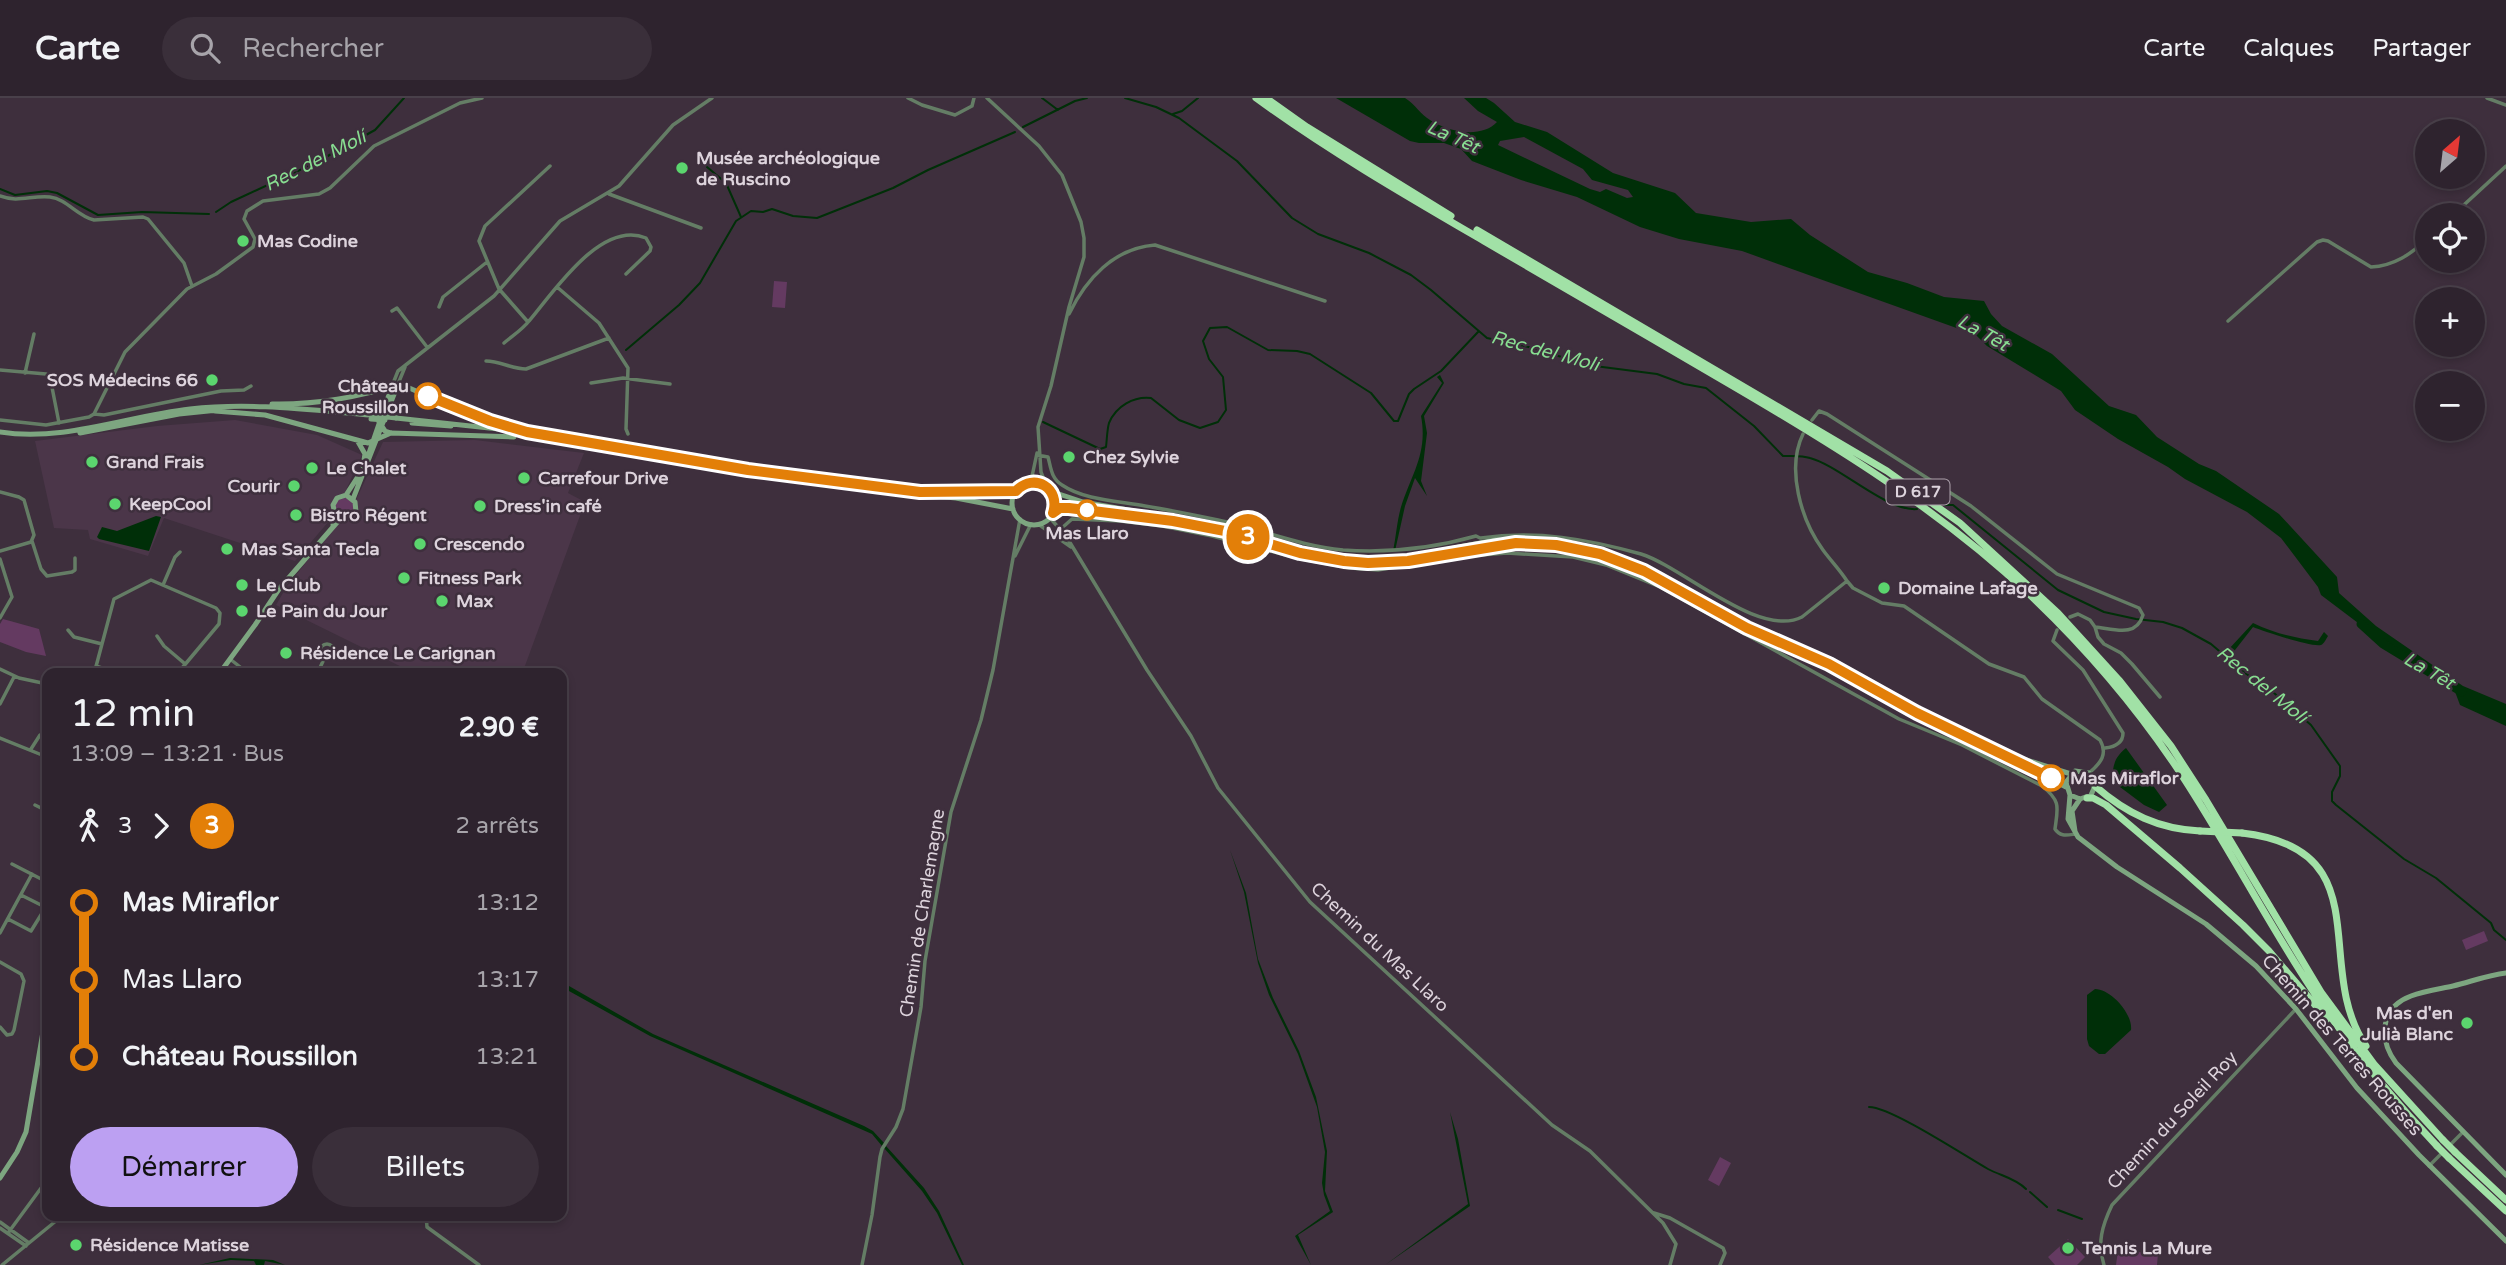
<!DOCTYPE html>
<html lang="fr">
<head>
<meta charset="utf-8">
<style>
	:root { --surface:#2e232e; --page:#3a2f3a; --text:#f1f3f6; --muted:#a7a4aa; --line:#49404a; --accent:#bca0f2 }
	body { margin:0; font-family:"Varela Round",sans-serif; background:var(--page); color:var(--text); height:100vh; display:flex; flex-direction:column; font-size:26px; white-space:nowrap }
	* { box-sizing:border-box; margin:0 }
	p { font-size:23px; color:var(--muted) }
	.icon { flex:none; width:38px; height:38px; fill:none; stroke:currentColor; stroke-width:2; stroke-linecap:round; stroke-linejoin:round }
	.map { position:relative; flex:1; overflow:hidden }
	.drawer { position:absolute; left:42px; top:570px; width:525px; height:553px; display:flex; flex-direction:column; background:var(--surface); border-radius:14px; box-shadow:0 4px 10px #0003,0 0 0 2px var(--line) }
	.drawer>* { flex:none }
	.badge { padding:0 14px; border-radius:23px; font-size:24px; line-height:46px }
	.needle { width:46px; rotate:28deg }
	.fabs { position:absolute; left:2415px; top:21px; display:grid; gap:14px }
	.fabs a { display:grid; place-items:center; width:70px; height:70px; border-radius:50%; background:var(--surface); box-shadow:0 4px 10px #0003,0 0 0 2px var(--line); font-size:35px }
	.map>.badge { position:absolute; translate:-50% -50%; box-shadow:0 0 0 4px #fff }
	.legs { display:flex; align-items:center; gap:10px; height:77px; padding:0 28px; font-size:23px }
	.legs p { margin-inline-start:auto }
	.summary { display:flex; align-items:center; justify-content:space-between; height:119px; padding:0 28px }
	h1 { font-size:38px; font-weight:600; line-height:52px }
	.action { display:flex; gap:14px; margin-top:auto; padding:14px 28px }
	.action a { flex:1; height:80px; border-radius:42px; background:var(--accent); color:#111; font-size:28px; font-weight:600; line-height:80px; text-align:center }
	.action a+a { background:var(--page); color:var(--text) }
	ul { padding:0 28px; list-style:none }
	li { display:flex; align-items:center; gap:24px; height:77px; font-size:26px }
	li i { display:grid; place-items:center; width:10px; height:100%; margin:0 9px; background:currentColor }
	li i::after { content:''; width:18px; height:18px; margin:-9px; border:5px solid; border-radius:50%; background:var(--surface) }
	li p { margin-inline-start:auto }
	li:first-child i { background:linear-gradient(#0000 50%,currentColor 0) }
	li:last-child i { background:linear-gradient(currentColor 50%,#0000 0) }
	header { display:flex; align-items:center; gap:42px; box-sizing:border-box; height:98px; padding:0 35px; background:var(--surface); border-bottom:2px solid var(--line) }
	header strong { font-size:33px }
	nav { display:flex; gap:38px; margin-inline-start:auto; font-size:24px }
	.search { width:490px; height:63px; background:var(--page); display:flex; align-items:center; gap:18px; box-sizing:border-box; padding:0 24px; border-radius:38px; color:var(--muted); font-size:26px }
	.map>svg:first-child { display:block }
</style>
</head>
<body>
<header>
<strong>Carte</strong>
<div class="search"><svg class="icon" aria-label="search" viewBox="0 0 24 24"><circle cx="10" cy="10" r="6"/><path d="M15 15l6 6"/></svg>Rechercher</div>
<nav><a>Carte</a><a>Calques</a><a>Partager</a></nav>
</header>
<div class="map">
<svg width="2506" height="1167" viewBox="0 0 2506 1167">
	<rect width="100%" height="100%" fill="#3e2f3d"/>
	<path fill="#4b3649" d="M235,322L317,337L362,357L335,416L295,463L164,420L148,458L90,441L88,432L54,430L35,343L157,328Z
		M475,342L584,355L568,395L585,404L522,576H416L276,507L287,488L355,404L383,344Z"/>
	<path fill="#643a61" d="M774,183L787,184L785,210L772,209Z
		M338,399L353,401V418L337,419L333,407Z
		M3,521L39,531L46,558L26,554L0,544V526Z
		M2484,833L2488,843L2466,852L2462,842Z
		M1720,1059L1731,1065L1719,1088L1708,1082Z
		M2068,1141L2085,1159L2077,1167H2055L2048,1159Z
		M2118,1152L2158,1156L2157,1167H2116Z"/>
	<path fill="#002f08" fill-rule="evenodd" d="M1336,0H1405C1415,6 1421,17 1430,22C1448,34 1481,41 1497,24L1478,13L1464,0H1486L1494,5L1515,24L1547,34L1613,75L1675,95L1696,115L1751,124L1791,121L1810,137L1868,174L1907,185L1944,199L1984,203L1991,216L2002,228L2052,256L2109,308L2136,317L2157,339L2199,366L2216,373L2279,416L2337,479L2339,495L2376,528L2463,588L2506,606V628L2460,607L2451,583L2366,531L2321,497L2318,489L2281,440L2247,414L2185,381L2168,369L2118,341L2075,312L2061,293L1987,248L1976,237L1742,153L1679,141L1640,129L1577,99L1521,82L1472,63L1461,51L1444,45H1419L1410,43ZM1524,39L1583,71L1592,82L1628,92L1633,99L1627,100L1606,91L1600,94L1590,91L1498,47L1500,43Z
		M1440,277L1444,285L1424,318L1427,335L1421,383L1427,398L1415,380L1405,408L1395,453H1393C1396,439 1397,423 1401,409C1412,375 1428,355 1421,318L1442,285L1437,279Z
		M156,418L161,419L149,453L99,441L97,439L102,429L117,433Z
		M2253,525C2274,535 2294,540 2318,543L2324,534L2328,538C2326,541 2324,546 2321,547C2313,550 2263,533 2253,529L2228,561L2226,558L2228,552Z
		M2126,650L2167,707L2159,714L2144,707L2112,683C2113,667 2114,660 2126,650Z
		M1230,752L1246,795L1258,861L1273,900L1299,953L1316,999L1327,1053L1325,1093L1333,1114L1298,1137L1311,1167L1295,1138L1330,1113L1324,1097L1322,1085L1325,1054L1317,1009L1298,956L1269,897L1258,865L1244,794Z
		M562,884L653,936L864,1028L873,1033L884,1045L882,1048L872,1036L650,938L569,893L562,888Z
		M2095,891C2111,891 2133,916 2131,932L2105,956H2099L2089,948L2087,941V897Z
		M1450,1014L1458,1041L1470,1108L1385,1167L1468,1106Z
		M886,1048L924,1090L939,1113L964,1167H962L937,1115L922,1093L884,1050Z
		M230,1160L273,1162L285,1167L265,1163L264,1167H256L254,1163L231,1162L199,1167Z"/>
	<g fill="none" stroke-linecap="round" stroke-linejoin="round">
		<path stroke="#002f08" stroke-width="2" d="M1042,0L1058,12
			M1125,0L1156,9L1179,20L1237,63L1292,120L1318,136L1369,155L1411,177L1431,192L1487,240L1533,250L1587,267L1657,276L1684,286L1706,290L1754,328L1783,358C1792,358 1801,357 1810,360C1840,368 1887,414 1917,411
			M1173,16L1182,13L1198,0
			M1023,29L1075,3L1087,0
			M707,69L726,85L741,119
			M0,91L15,97L47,93L57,95L98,117L142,114L209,116
			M216,114L231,104L315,65L375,32L404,0
			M626,252L679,207L700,185L736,123L751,113L763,114L772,111L793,118L817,120L893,90L928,72L1015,34
			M1043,324L1100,351L1106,349C1107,341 1107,332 1109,325C1116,308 1134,298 1151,300L1179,322L1200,330L1218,324L1226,312L1223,279L1209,261L1203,243L1210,230L1227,229L1268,252L1297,253L1310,256L1371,295L1394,323H1398L1409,296L1414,291L1441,273L1478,234
			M1945,407H1953L2058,492L2104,514L2136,521L2163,524L2182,530L2211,546L2245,575L2274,595L2311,627L2340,668V678L2332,694V703L2336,707L2404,761L2436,780L2491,825L2494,832L2506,842
			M1869,1009C1891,1009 1965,1058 1988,1071C2001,1078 2015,1080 2026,1091
			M2030,1094L2047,1109
			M2058,1112L2082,1121"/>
		<path stroke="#002f08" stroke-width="9" d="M2361,526L2383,546L2462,594"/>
		<path stroke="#647d65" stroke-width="3.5" d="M908,0L922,7L955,17L972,8L974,0
			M987,0L1039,48L1062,77L1081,124L1084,140V159L1069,209L1051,288L1038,329L1041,374L1046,387
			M2487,0L2506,7
			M609,96L701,130
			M0,98C18,105 32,97 50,99C67,101 77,118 94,122L143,119L148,121L184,165L192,188
			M2453,117L2506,68
			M557,189L599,225L628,270L626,331L628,336
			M439,209L443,199L487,164
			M392,213L397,210L427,249
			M1069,216C1086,181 1114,150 1155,147L1325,203
			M2228,223L2317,144L2323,142L2328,143L2371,169C2394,168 2411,156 2427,141
			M528,224L499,191L479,143L485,128L550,68
			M504,245C512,238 522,232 529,223C553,195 601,121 646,140L651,149L650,153L626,176
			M486,263C500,263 512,271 526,271L609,240
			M0,272L46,276L50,279L59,325
			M25,275L34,236
			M591,285L623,280L670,286
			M398,286L405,269
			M392,288L398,273L494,198L560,123L619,88L673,27L712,0
			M94,316L104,317L221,293L244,292L251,288
			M0,322L46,327L89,319L94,316L125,254L187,191L216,176L253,149L255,141L244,121L247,113L263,103L319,96L330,90L374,48L460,5L482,0
			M1812,322L1819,313L1827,316L1971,408L2057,476L2139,510L2143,517C2136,540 2114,531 2095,529L2090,522L2078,516L2070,519
			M1803,336C1786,371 1801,422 1823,452C1831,463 1840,472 1847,483
			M1037,357L1048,359C1051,370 1051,380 1062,387C1084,402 1118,403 1145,408C1169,412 1194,417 1218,422C1260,431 1300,448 1343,452C1387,455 1434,450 1476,438L1480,440
			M1031,383L1037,355
			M0,394L19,399L24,402L34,437L31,444L0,453
			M1050,420L1066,438L1147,572L1191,638L1218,690L1310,804L1552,1027L1590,1053L1663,1125L1676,1146L1670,1167
			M1038,426L1071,449
			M1054,437L1072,421L1120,423L1162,428L1212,438L1301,461L1350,470L1378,472L1456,459L1507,455L1573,459L1606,467L1660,489L1899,621L1962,647L2042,688C2061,703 2058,709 2055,731C2060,739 2067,737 2076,736
			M1481,440C1537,432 1587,441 1641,456C1683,469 1759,541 1802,519L1847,483L1853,490L1882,505L1904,508L1989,566L2024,579L2042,601L2100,642C2108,656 2101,665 2089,675
			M32,443L41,471L47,478L72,474L75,472V460
			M1015,458L1031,426
			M0,461L12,499L0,520
			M163,487L175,459L180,454
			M2095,529L2098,539L2104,546L2121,555L2132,566L2160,599
			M68,532L74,539L102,546
			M2057,532L2053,543L2083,572L2123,635C2123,646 2114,649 2105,650
			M157,538L164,548L184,565
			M320 553a7 7 0 1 1 14 0a7 7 0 1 1-14 0Z
			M230,561L249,576
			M96,568L119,576
			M0,571L19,580L47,586
			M94,576L114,501L151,482L216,510L220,515L219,526L177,576
			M317,576L325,559
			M0,606L14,579
			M0,640L47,659
			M31,651L40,637
			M35,707L47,713
			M12,766L47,784
			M8,821L31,833L44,812L43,808L21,797
			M0,835L32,776
			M0,864L21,876L24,883L14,932L12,936L7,937L0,929
			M47,1001L42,1018L47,1029
			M2448,1049L2463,1034
			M2429,1068L2443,1054
			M1654,1115L1670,1120L1723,1150L1725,1155L1720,1167
			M426,1118L427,1129L479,1167
			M0,1124L29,1145
			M0,1130L26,1148
			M8,1135L47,1082
			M2,1167L62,1118
			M862,1167L872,1117L880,1059L882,1051L896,1029L903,1011L921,909L925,863L951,714L981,622L993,572L1020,421
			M2104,1167C2097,1145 2102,1128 2112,1107L2295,912"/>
		<path stroke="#7da680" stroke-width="5" d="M272,306C314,307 361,299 400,286L453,309L514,330
			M215,313L265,317L368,345L391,335
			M396,320L527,334L748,372L848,386L920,394L1016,393
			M379,324L385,333L391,335L514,339
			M412,325L451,328
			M0,334C64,344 127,318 190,311C250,304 311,312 371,317
			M80,335L179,316L218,312
			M509,335L645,357
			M357,342L365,356L363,368
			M369,355L392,288
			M747,376L824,386
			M1012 405a22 22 0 1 1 44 0a22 22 0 1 1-44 0Z
			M862,391L956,400L1013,411
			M1053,394L1083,404L1202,425L1301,451L1344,459L1368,461L1407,459L1496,442L1558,444L1601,452L1646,470L1770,538L1847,571L1944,625L2017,659L2071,676
			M346,397L357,380
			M353,401L398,286
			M1053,415L1060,410H1069L1139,417
			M1173,423L1222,433
			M333,427L335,416L333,407L337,400L346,397L355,404L356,414L351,420L342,421L335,416
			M1272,447L1322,460L1351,464
			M1403,463C1440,461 1476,448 1513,446C1611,439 1686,501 1769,541
			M219,576L255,527L279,491L340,421
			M2004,657L2066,689
			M2070,697L2080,701L2091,697L2095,688L2089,675L2075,673L2066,684L2070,697L2068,721L2078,739L2117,769L2206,826L2256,868L2296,911L2357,990L2419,1057L2506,1143
			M2075,733L2072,713L2080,701
			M2506,875C2488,877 2470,884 2453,888C2439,891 2424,893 2411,898C2379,910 2379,942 2396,965L2506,1077
			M0,1080L17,1054L26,1034L47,910"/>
		<path stroke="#a1e1a6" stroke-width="7" d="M1256,0C1330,54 1410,100 1489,146C1569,192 1647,238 1726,284C1834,347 1939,411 2030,497C2087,551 2138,611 2181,676C2227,746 2265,820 2311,890C2348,946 2390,999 2437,1048
			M1266,0L1307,29L1451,118
			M1477,132L1887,373L1960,425L2058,515L2119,582L2171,648L2206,702L2321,894L2374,966L2443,1042
			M2095,688C2127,716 2159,731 2200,733
			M2087,700H2093L2106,707L2180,770L2243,827L2269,853L2327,921
			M2242,735C2383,751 2311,868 2366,948
			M2455,1054L2506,1102
			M2449,1060L2506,1113"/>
		<path stroke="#7da680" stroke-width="5" d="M371,317L396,320
			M371,321L385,322"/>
		<path stroke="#a1e1a6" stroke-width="7" d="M2200,733L2242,735
			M2443,1042L2455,1054
			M2437,1048L2449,1060"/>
	</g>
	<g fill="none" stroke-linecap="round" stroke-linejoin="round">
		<defs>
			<path id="line-1" d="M428,298L490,323L527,334L748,372L920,394L1016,393C1034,374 1061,390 1053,415L1060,410H1069L1173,423L1230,434L1300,455L1344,463L1368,465L1408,463L1516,445L1556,447L1600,456L1644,473L1747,530L1829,566L1917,615L2051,680"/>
		</defs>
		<use href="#line-1" stroke="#fff" stroke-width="16"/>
		<use href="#line-1" stroke="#e37f08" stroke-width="10"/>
	</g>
	<g fill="#5bd56e" stroke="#3e2f3d" stroke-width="2.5">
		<circle cx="682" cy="70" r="7"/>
		<circle cx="243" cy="143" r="7"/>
		<circle cx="212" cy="282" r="7"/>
		<circle cx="1069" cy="359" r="7"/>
		<circle cx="92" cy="364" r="7"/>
		<circle cx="312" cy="370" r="7"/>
		<circle cx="524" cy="380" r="7"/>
		<circle cx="294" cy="388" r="7"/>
		<circle cx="115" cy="406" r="7"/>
		<circle cx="480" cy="408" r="7"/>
		<circle cx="296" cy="417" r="7"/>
		<circle cx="420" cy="446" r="7"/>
		<circle cx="227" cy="451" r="7"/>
		<circle cx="404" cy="480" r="7"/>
		<circle cx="242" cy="487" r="7"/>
		<circle cx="1884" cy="490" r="7"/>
		<circle cx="442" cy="503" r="7"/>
		<circle cx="242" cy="513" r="7"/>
		<circle cx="286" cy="555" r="7"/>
		<circle cx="2467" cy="925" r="7"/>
		<circle cx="76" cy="1147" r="7"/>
		<circle cx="2068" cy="1150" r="7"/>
	</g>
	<g fill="#fff" stroke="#e37f08" stroke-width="3.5">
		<circle cx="428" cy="298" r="12"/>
		<circle cx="1087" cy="412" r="9"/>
		<circle cx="2051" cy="680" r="12"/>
	</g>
	<g text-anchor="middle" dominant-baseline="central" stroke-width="5" stroke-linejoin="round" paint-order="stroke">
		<rect fill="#3e2f3d" stroke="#ada2ac" stroke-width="2" x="1886.5" y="381.5" width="63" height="25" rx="5"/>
		<g font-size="16" font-weight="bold" fill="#ddd3dc">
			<text x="1918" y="394">D 617</text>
		</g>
		<g font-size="18" font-weight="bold" fill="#ddd3dc" stroke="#3e2f3d" text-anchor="start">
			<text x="696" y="60">Musée archéologique<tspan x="696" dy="21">de Ruscino</tspan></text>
			<text x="257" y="143">Mas Codine</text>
			<text x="198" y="282" text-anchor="end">SOS Médecins 66</text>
			<text x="1083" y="359">Chez Sylvie</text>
			<text x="106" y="364">Grand Frais</text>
			<text x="326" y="370">Le Chalet</text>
			<text x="538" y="380">Carrefour Drive</text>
			<text x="280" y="388" text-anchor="end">Courir</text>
			<text x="129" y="406">KeepCool</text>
			<text x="494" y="408">Dress'in café</text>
			<text x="310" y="417">Bistro Régent</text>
			<text x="434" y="446">Crescendo</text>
			<text x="241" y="451">Mas Santa Tecla</text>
			<text x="418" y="480">Fitness Park</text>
			<text x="256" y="487">Le Club</text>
			<text x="1898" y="490">Domaine Lafage</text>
			<text x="456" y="503">Max</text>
			<text x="256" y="513">Le Pain du Jour</text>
			<text x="300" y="555">Résidence Le Carignan</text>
			<text x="2453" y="915" text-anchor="end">Mas d'en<tspan x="2453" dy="21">Julià Blanc</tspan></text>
			<text x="90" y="1147">Résidence Matisse</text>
			<text x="2082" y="1150">Tennis La Mure</text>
		</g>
		<g font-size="18" font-weight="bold" fill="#ddd3dc" stroke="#3e2f3d" text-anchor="end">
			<text x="409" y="288">Château<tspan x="409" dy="21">Roussillon</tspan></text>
			<text x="1087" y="435" text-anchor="middle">Mas Llaro</text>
			<text x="2070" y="680" text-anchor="start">Mas Miraflor</text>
		</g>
		<g font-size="18" fill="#ddd3dc" stroke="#3e2f3d">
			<text transform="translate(922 815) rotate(-81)">Chemin de Charlemagne</text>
			<text transform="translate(1380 849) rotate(43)">Chemin du Mas Llaro</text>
			<text transform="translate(2342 947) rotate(49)">Chemin des Terres Rousses</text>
			<text transform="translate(2172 1022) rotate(-47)">Chemin du Soleil Roy</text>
		</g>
		<g font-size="19" font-style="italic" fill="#88dd91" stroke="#3e2f3d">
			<text transform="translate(1453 39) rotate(24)">La Têt</text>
			<text transform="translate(315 63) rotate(-27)">Rec del Molí</text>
			<text transform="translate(1983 235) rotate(29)">La Têt</text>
			<text transform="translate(1545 253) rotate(15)">Rec del Molí</text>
			<text transform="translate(2429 573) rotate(30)">La Têt</text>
			<text transform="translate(2262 587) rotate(39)">Rec del Molí</text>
		</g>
	</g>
</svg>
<div class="fabs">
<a><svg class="needle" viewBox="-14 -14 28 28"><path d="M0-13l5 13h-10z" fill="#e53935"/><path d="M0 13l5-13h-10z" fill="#a7a4aa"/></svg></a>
<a><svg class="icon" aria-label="locate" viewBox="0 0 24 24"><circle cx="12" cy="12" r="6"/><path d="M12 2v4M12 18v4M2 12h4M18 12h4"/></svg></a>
<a>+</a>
<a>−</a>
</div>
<b class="badge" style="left:1248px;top:439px;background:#e37f08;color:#fff">3</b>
<section class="drawer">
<div class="summary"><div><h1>12 min</h1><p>13:09 – 13:21 · Bus</p></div><b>2.90 €</b></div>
<div class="legs"><svg class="icon" aria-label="walk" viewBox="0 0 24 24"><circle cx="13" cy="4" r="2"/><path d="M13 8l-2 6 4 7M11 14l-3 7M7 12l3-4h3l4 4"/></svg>3<svg class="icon" aria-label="forward" viewBox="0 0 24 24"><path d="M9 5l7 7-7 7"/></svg><b class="badge" style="background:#e37f08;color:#fff">3</b><p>2 arrêts</p></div>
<ul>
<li><i style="color:#e37f08"></i><b>Mas Miraflor</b><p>13:12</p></li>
<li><i style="color:#e37f08"></i><span>Mas Llaro</span><p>13:17</p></li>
<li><i style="color:#e37f08"></i><b>Château Roussillon</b><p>13:21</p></li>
</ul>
<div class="action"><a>Démarrer</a><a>Billets</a></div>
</section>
</div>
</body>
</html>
